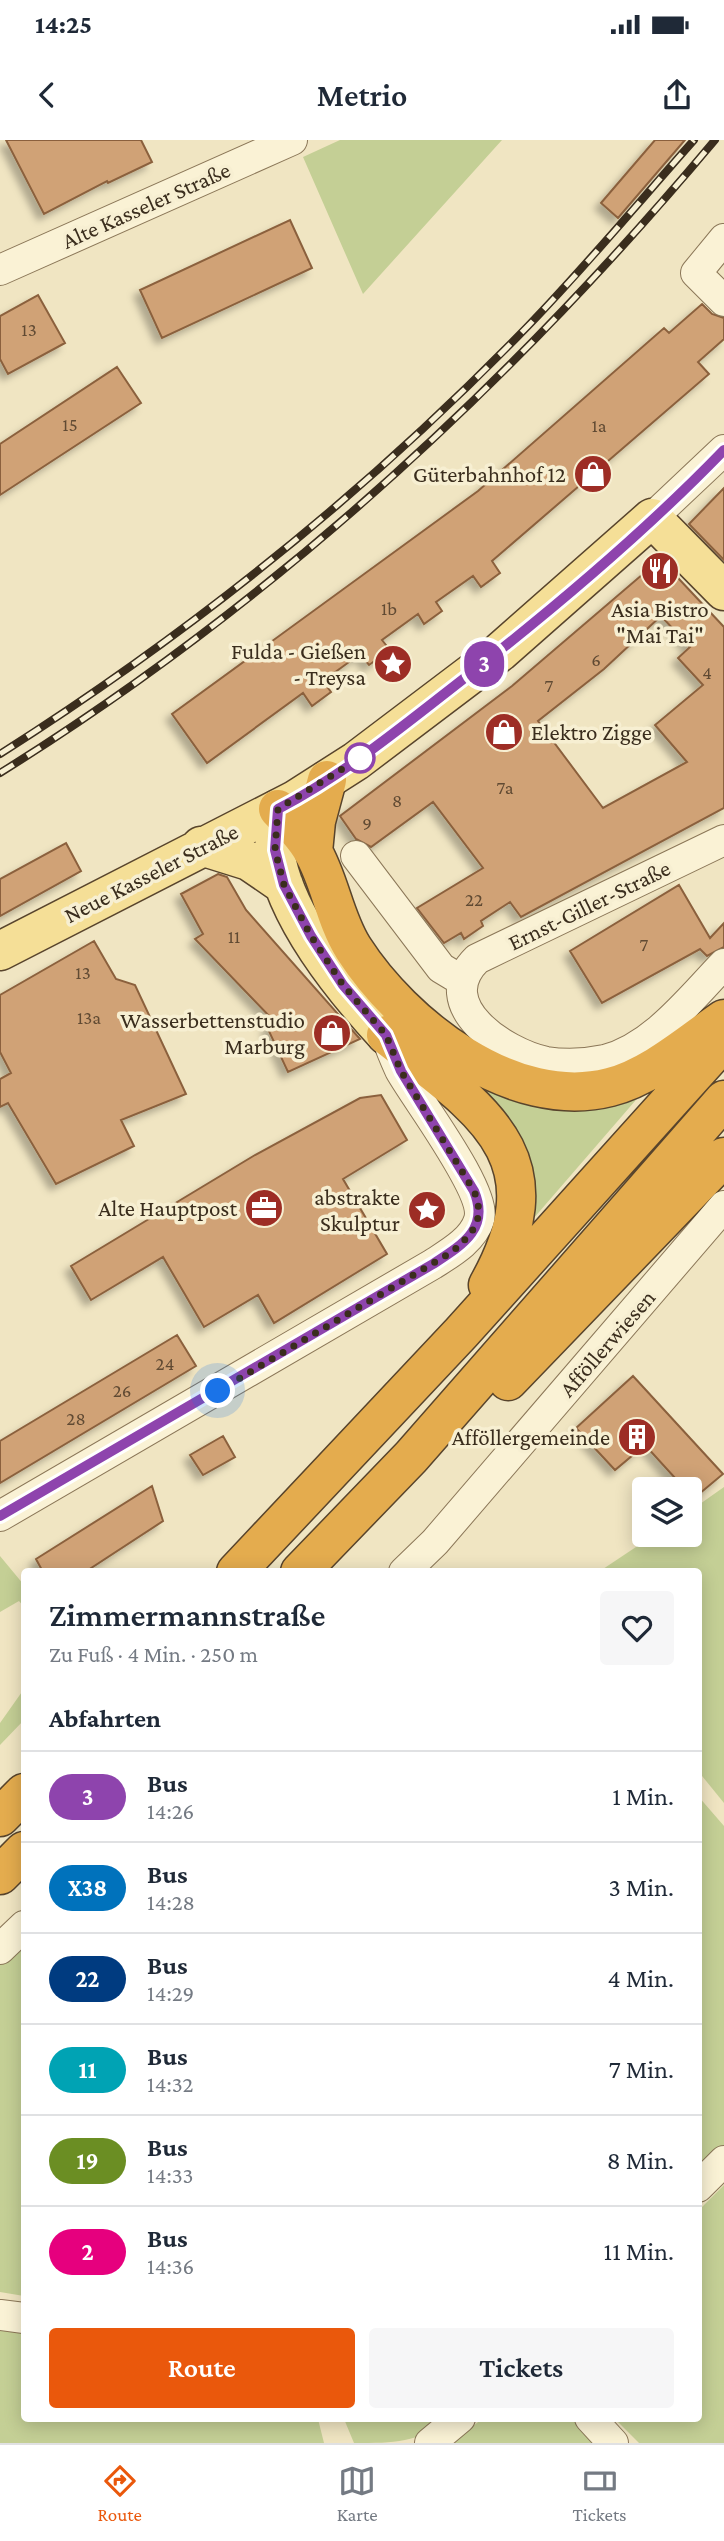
<!DOCTYPE html>
<html lang="de">
<head>
<meta charset="utf-8">
<style>
	:root { --surface:#fff; --page:#f6f6f7; --text:#1f2937; --muted:#747a83; --line:#e0e1e3; --accent:#ea580c }
	body { margin:0; font-family:"Crimson Pro",serif; background:var(--page); color:var(--text); height:100vh; display:flex; flex-direction:column; font-size:26px; white-space:nowrap }
	* { box-sizing:border-box; margin:0 }
	p { font-size:23px; color:var(--muted) }
	.icon { flex:none; width:38px; height:38px; fill:none; stroke:currentColor; stroke-width:2; stroke-linecap:round; stroke-linejoin:round }
	.map { position:relative; flex:1; overflow:hidden }
	.sheet { position:absolute; left:21px; top:1428px; width:681px; height:854px; display:flex; flex-direction:column; background:var(--surface); border-radius:7px; box-shadow:0 4px 18px #0003 }
	.sheet>* { flex:none }
	.badge { padding:0 14px; border-radius:23px; font-size:24px; line-height:46px }
	.controls { position:absolute; left:632px; top:1337px; display:grid; gap:14px }
	.controls a { display:grid; place-items:center; width:70px; height:70px; border-radius:7px; background:var(--surface); box-shadow:0 4px 18px #0003; font-size:35px }
	.you { position:absolute; width:35px; height:35px; margin:-18px; border:5px solid #fff; border-radius:50%; background:#1a73e8; box-shadow:0 0 0 10px #1a73e833 }
	.map>.badge { position:absolute; translate:-50% -50%; box-shadow:0 0 0 4px #fff }
	h2 { padding:0 28px; font-size:26px; line-height:63px }
	.round { display:grid; place-items:center; flex:none; width:74px; height:74px; border-radius:7px; background:var(--page) }
	.headline { display:flex; align-items:center; justify-content:space-between; height:119px; padding:0 28px }
	h1 { font-size:33px; font-weight:600; line-height:52px }
	.button { display:flex; gap:14px; margin-top:auto; padding:14px 28px }
	.button a { flex:1; height:80px; border-radius:7px; background:var(--accent); color:#fff; font-size:28px; font-weight:600; line-height:80px; text-align:center }
	.button a+a { background:var(--page); color:var(--text) }
	ul { padding:0; list-style:none }
	li { display:flex; align-items:center; gap:21px; height:91px; padding:0 28px; border-top:2px solid var(--line) }
	li div { flex:1 }
	li b { display:block; font-size:26px }
	li em { font-style:normal }
	li .badge { min-width:77px; font-weight:700; text-align:center }
	.status { display:flex; justify-content:space-between; align-items:center; height:49px; padding:0 35px; background:var(--surface); direction:ltr }
	.status svg { height:19px; fill:currentColor }
	header { display:flex; justify-content:space-between; align-items:center; height:91px; padding:0 28px; background:var(--surface); font-size:32px; font-weight:600 }
	.tabs { display:flex; justify-content:space-around; align-items:center; height:98px; border-top:2px solid var(--line); background:var(--surface); font-size:19px; color:var(--muted) }
	.tabs a { display:grid; justify-items:center; gap:4px }
	.tabs .active { color:var(--accent) }
	.map>svg:first-child { display:block }
</style>
</head>
<body>
<div class="status"><b>14:25</b><svg viewBox="0 0 49 12"><path d="M0 12V9h3v3zM5 12V6h3v6zM10 12V3h3v9zM15 12V0h3v12zM26 1h20v11H26zM47 4h2v5h-2z"/></svg></div>
<header><svg class="icon" aria-label="back" viewBox="0 0 24 24"><path d="M15 5l-7 7 7 7"/></svg>Metrio<svg class="icon" aria-label="share" viewBox="0 0 24 24"><path d="M12 15V3M7 8l5-5 5 5M5 13v7h14v-7"/></svg></header>
<div class="map">
<svg width="724" height="2303" viewBox="0 0 724 2303">
	<defs>
		<filter id="shadow"><feDropShadow dx="-6" dy="6" stdDeviation="3.5" flood-color="#0004"/></filter>
	</defs>
	<rect width="100%" height="100%" fill="#f0e5c2"/>
	<path fill="#c4cf95" d="M340,0H502L363,154L303,17Z
		M402,881L648,946L533,1079Z
		M724,1347V1663L698,1631V1432L600,1431L654,1395H690V1371Z
		M0,1416L24,1445V1467L19,1461L0,1472Z
		M24,1549V1580L0,1605V1583Z
		M698,1656L724,1686V2011L698,2036Z
		M24,1797V2156L0,2152V1820Z
		M724,2045V2303H639L615,2279L698,2278V2071Z
		M0,2188L24,2190V2278L318,2279L324,2303H0Z
		M483,2278L582,2279L606,2303H452Z
		M344,2279H449C417,2303 395,2303 354,2303Z"/>
	<path fill="#d0a276" stroke="#8b613d" stroke-width="2" fill-rule="evenodd" filter="url(#shadow)" d="M6,0H141L152,22L108,43L107,41L44,74Z
		M655,0H685L618,78L601,63Z
		M290,80L312,128L162,198L140,150Z
		M38,155L65,203L8,234L0,219V176Z
		M702,164L712,174L724,178V199L698,222L709,234L492,421L500,433L481,447L473,436L436,462L442,471L424,484L418,474L382,500L390,510L369,525L360,514L323,541L331,552L312,566L303,553L207,623L172,574L478,351L664,188L669,193Z
		M117,227L141,263L0,355V304Z
		M724,348V420L689,384Z
		M657,422L664,423L724,487V668L521,777L510,762L481,781L483,786L464,799L461,793L444,803L417,768L483,728L433,662L371,707L356,699L340,676L512,546ZM661,476L690,507L678,518L703,545L655,585L687,622L603,668L538,581L604,529Z
		M66,703L81,731L0,776V739Z
		M218,734L227,737L246,770L360,899L288,932L267,887L275,882L195,799L203,794L181,754Z
		M679,745L710,798L724,783V807L707,816L700,809L602,863L570,811Z
		M94,801L116,839L135,845L186,954L121,980L134,1006L56,1044L8,963L0,967V939L11,933L0,912V855Z
		M381,955L407,1000L343,1039L387,1114L274,1183L258,1155L204,1187L163,1117L91,1160L71,1126L255,1015L360,958Z
		M177,1195L196,1226L0,1343V1301Z
		M633,1236L723,1334L693,1359L690,1349H685L645,1305L615,1330L576,1288Z
		M223,1296L235,1317L203,1335L190,1315Z
		M152,1346L163,1381L85,1432H43L36,1419Z"/>
	<g fill="none" stroke-linecap="round" stroke-linejoin="round">
		<defs>
			<path id="minor" d="M724,99L696,133L724,161
				M0,130L292,0
				M652,378L724,310
				M724,700L477,819C430,865 504,913 546,922C566,925 586,924 605,920C654,907 690,859 724,824
				M356,716L441,828L461,840
				M0,1376L433,1124C450,1113 473,1100 479,1080C488,1052 416,959 400,930C395,919 390,907 386,895
				M404,1432L435,1402L724,1066
				M0,1809L24,1786
				M698,2047L724,2021
				M0,2175L24,2178
				M590,2278L613,2303
				M430,2303L460,2278"/>
			<path id="major" d="M278,669C276,682 273,698 275,712C285,777 342,847 386,895
				M201,706L249,721L284,745
				M0,811L295,660L356,621L500,512L652,378L724,451"/>
			<path id="highway" d="M278,669C290,682 303,694 312,710C330,740 334,778 353,808C403,886 513,972 610,947C652,936 689,903 724,879
				M313,712L316,681L327,640
				M386,895C480,969 561,1015 488,1145
				M508,1241L724,1017
				M236,1432L461,1193L724,901
				M300,1432L411,1317L724,960
				M0,1677L24,1653
				M0,1735L24,1711"/>
		</defs>
		<use href="#minor" stroke="#8b7758" stroke-width="32"/>
		<use href="#major" stroke="#58442c" stroke-width="41"/>
		<use href="#highway" stroke="#58442c" stroke-width="41"/>
		<use href="#minor" stroke="#faf2d5" stroke-width="30"/>
		<use href="#major" stroke="#f5df97" stroke-width="38"/>
		<use href="#highway" stroke="#e4ac4e" stroke-width="38"/>
		<defs>
			<path id="rail" d="M0,614C192,492 370,349 528,186C586,126 639,62 694,0
				M0,633C273,463 509,246 715,0"/>
		</defs>
		<use href="#rail" stroke="#3a2d1d" stroke-width="8"/>
		<use href="#rail" stroke="#f7efd2" stroke-width="5" stroke-dasharray="16" stroke-linecap="butt"/>
	</g>
	<g fill="none" stroke-linecap="round" stroke-linejoin="round">
		<defs>
			<path id="line" d="M0,1376L433,1124C462,1105 490,1089 474,1051L401,931L386,895L343,845L311,796L284,745L275,710L278,669C340,637 394,593 448,551C544,477 640,397 724,310"/>
		</defs>
		<use href="#line" stroke="#fff" stroke-width="16"/>
		<use href="#line" stroke="#8e44ad" stroke-width="10"/>
		<path stroke="#3a2d1d" stroke-width="7" stroke-dasharray="0 12.6" d="M218,1251L452,1112C473,1093 486,1080 474,1051L401,931L386,895L343,845L311,796L284,745L275,710L278,669L360,618"/>
	</g>
	<defs>
		<symbol id="shop-disc" viewBox="-11 -11 22 22"><circle r="9.5" fill="#9d2d25" stroke="#f7efd2"/><path d="M-5-2.5h2.3a2.7 3.5 0 0 1 5.4 0H5L5.5 6h-11ZM-1.5-2.5h3a1.5 2.3 0 0 0-3 0Z" fill="#fff"/></symbol>
		<symbol id="restaurant-disc" viewBox="-11 -11 22 22"><circle r="9.5" fill="#9d2d25" stroke="#f7efd2"/><path d="M-5-6h1v4h1v-4h1v4h1v-4h1v5L-1.5 .5V6h-2V.5L-5-1ZM5-6V6H3V1.5H1.5Q1.5-4 5-6Z" fill="#fff"/></symbol>
		<symbol id="sight-disc" viewBox="-11 -11 22 22"><circle r="9.5" fill="#9d2d25" stroke="#f7efd2"/><path d="M0-6L1.8-2.2L6-1.7L2.9 1.2L3.7 5.4L0 3.3L-3.7 5.4L-2.9 1.2L-6-1.7L-1.8-2.2Z" fill="#fff"/></symbol>
		<symbol id="office-disc" viewBox="-11 -11 22 22"><circle r="9.5" fill="#9d2d25" stroke="#f7efd2"/><path d="M-6-3h4V-5.5h4V-3h4V5H-6ZM-1-4.5V-3h2v-1.5ZM-6 0V1H6V0Z" fill="#fff"/></symbol>
		<symbol id="building-disc" viewBox="-11 -11 22 22"><circle r="9.5" fill="#9d2d25" stroke="#f7efd2"/><path d="M-4-6H4V6H1V3H-1V6H-4ZM-2.5-4.3h1.7v1.8h-1.7ZM.8-4.3h1.7v1.8H.8ZM-2.5-1h1.7V.8h-1.7ZM.8-1h1.7V.8H.8Z" fill="#fff"/></symbol>
	</defs>
	<g fill-rule="evenodd">
		<use href="#shop-disc" x="571" y="312" width="44" height="44"/>
		<use href="#restaurant-disc" x="638" y="409" width="44" height="44"/>
		<use href="#sight-disc" x="371" y="502" width="44" height="44"/>
		<use href="#shop-disc" x="482" y="570" width="44" height="44"/>
		<use href="#shop-disc" x="310" y="871" width="44" height="44"/>
		<use href="#office-disc" x="242" y="1046" width="44" height="44"/>
		<use href="#sight-disc" x="405" y="1048" width="44" height="44"/>
		<use href="#building-disc" x="615" y="1275" width="44" height="44"/>
	</g>
	<circle fill="#fff" stroke="#8e44ad" stroke-width="3.5" cx="360" cy="618" r="14"/>
	<g text-anchor="middle" dominant-baseline="central" stroke-width="7" stroke-linejoin="round" paint-order="stroke">
		<g font-size="19" fill="#604a33">
			<text x="29" y="189">13</text>
			<text x="70" y="284">15</text>
			<text x="599" y="285">1a</text>
			<text x="389" y="468">1b</text>
			<text x="596" y="519">6</text>
			<text x="707" y="532">4</text>
			<text x="549" y="545">7</text>
			<text x="505" y="647">7a</text>
			<text x="397" y="660">8</text>
			<text x="367" y="683">9</text>
			<text x="474" y="759">22</text>
			<text x="234" y="796">11</text>
			<text x="644" y="804">7</text>
			<text x="83" y="832">13</text>
			<text x="89" y="877">13a</text>
			<text x="165" y="1223">24</text>
			<text x="122" y="1250">26</text>
			<text x="76" y="1278">28</text>
		</g>
		<g font-size="23" fill="#3a2d1d" stroke="#f7efd2">
			<text transform="translate(146 65) rotate(-24)">Alte Kasseler Straße</text>
			<text transform="translate(151 733) rotate(-27)">Neue Kasseler Straße</text>
			<text transform="translate(589 765) rotate(-26)">Ernst-Giller-Straße</text>
			<text transform="translate(607 1203) rotate(-49)">Afföllerwiesen</text>
		</g>
		<g font-size="23" fill="#3a2d1d" stroke="#f7efd2" text-anchor="end">
			<text x="566" y="334">Güterbahnhof 12</text>
			<text x="660" y="469" text-anchor="middle">Asia Bistro<tspan x="660" dy="26">"Mai Tai"</tspan></text>
			<text x="366" y="511">Fulda - Gießen<tspan x="366" dy="26">- Treysa</tspan></text>
			<text x="531" y="592" text-anchor="start">Elektro Zigge</text>
			<text x="305" y="880">Wasserbettenstudio<tspan x="305" dy="26">Marburg</tspan></text>
			<text x="400" y="1057">abstrakte<tspan x="400" dy="26">Skulptur</tspan></text>
			<text x="237" y="1068">Alte Hauptpost</text>
			<text x="610" y="1297">Afföllergemeinde</text>
		</g>
	</g>
</svg>
<div class="controls">
<a><svg class="icon" aria-label="layers" viewBox="0 0 24 24"><path d="M12 4l9 5-9 5-9-5zM3 14l9 5 9-5"/></svg></a>
</div>
<div class="you" style="left:218px;top:1251px"></div>
<b class="badge" style="left:484px;top:524px;background:#8e44ad;color:#fff">3</b>
<section class="sheet">
<div class="headline"><div><h1>Zimmermannstraße</h1><p>Zu Fuß · 4 Min. · 250 m</p></div><a class="round"><svg class="icon" aria-label="heart" viewBox="0 0 24 24"><path d="M12 20l-8-8c-3-5 5-10 8-4 3-6 11-1 8 4z"/></svg></a></div>
<h2>Abfahrten</h2>
<ul>
<li><span class="badge" style="background:#8e44ad;color:#fff">3</span><div><b>Bus</b><p>14:26</p></div><em>1 Min.</em></li>
<li><span class="badge" style="background:#0072bc;color:#fff">X38</span><div><b>Bus</b><p>14:28</p></div><em>3 Min.</em></li>
<li><span class="badge" style="background:#003b80;color:#fff">22</span><div><b>Bus</b><p>14:29</p></div><em>4 Min.</em></li>
<li><span class="badge" style="background:#00a3b4;color:#fff">11</span><div><b>Bus</b><p>14:32</p></div><em>7 Min.</em></li>
<li><span class="badge" style="background:#6b8e23;color:#fff">19</span><div><b>Bus</b><p>14:33</p></div><em>8 Min.</em></li>
<li><span class="badge" style="background:#e6007e;color:#fff">2</span><div><b>Bus</b><p>14:36</p></div><em>11 Min.</em></li>
</ul>
<div class="button"><a>Route</a><a>Tickets</a></div>
</section>
</div>
<nav class="tabs">
<a class="active"><svg class="icon" aria-label="directions" viewBox="0 0 24 24"><path d="M12 3l9 9-9 9-9-9zM9 14v-3h6M13 9l2 2-2 2"/></svg>Route</a>
<a><svg class="icon" aria-label="map" viewBox="0 0 24 24"><path d="M3 6l6-2 6 2 6-2v14l-6 2-6-2-6 2zM9 4v14M15 6v14"/></svg>Karte</a>
<a><svg class="icon" aria-label="tickets" viewBox="0 0 24 24"><path d="M3 7h18v10H3zM15 7v10"/></svg>Tickets</a>
</nav>
</body>
</html>
